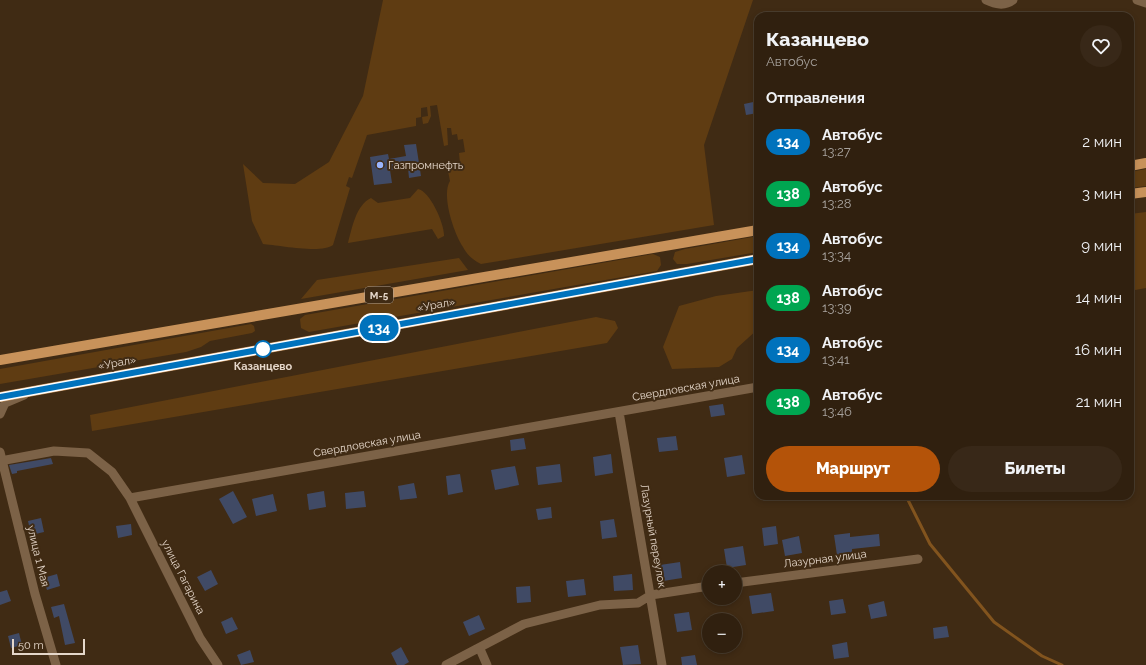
<!DOCTYPE html>
<html lang="ru">
<head>
<meta charset="utf-8">
<style>
	:root { --surface:#30200f; --page:#382818; --text:#f1f3f6; --muted:#a8a39e; --line:#4b3e2f; --accent:#b45309 }
	body { margin:0; font-family:Raleway,sans-serif; background:var(--page); color:var(--text); height:100vh; display:flex; flex-direction:column; font-size:15px; white-space:nowrap }
	* { box-sizing:border-box; margin:0 }
	p { font-size:13px; color:var(--muted) }
	.icon { flex:none; width:22px; height:22px; fill:none; stroke:currentColor; stroke-width:2; stroke-linecap:round; stroke-linejoin:round }
	.map { position:relative; flex:1; overflow:hidden }
	.side { position:absolute; left:754px; top:12px; width:380px; height:488px; display:flex; flex-direction:column; background:var(--surface); border-radius:12px; box-shadow:0 2px 6px #0003,0 0 0 1px var(--line) }
	.side>* { flex:none }
	.badge { padding:0 8px; border-radius:13px; font-size:14px; line-height:26px }
	.controls { position:absolute; left:702px; top:565px; display:grid; gap:8px }
	.controls a { display:grid; place-items:center; width:40px; height:40px; border-radius:50%; background:var(--surface); box-shadow:0 2px 6px #0003,0 0 0 1px var(--line); font-size:20px }
	.scale { position:absolute; left:12px; bottom:10px; width:73px; box-sizing:border-box; padding-left:4px; border:2px solid #e5d7ca; border-top:0; font-size:11px; line-height:14px; white-space:nowrap; color:#e5d7ca; -webkit-text-stroke:3px #402b14; paint-order:stroke }
	.map>.badge { position:absolute; translate:-50% -50%; box-shadow:0 0 0 2px #fff }
	h2 { padding:0 12px; font-size:15px; line-height:36px }
	.round { display:grid; place-items:center; flex:none; width:42px; height:42px; border-radius:21px; background:var(--page) }
	.headline { display:flex; align-items:center; justify-content:space-between; height:68px; padding:0 12px }
	h1 { font-size:19px; font-weight:800; line-height:30px }
	.action { display:flex; gap:8px; margin-top:auto; padding:8px 12px }
	.action a { flex:1; height:46px; border-radius:24px; background:var(--accent); color:#fff; font-size:16px; font-weight:800; line-height:46px; text-align:center }
	.action a+a { background:var(--page); color:var(--text) }
	ul { padding:0; list-style:none }
	li { display:flex; align-items:center; gap:12px; height:52px; padding:0 12px }
	li div { flex:1 }
	li b { display:block; font-size:15px }
	li em { font-style:normal }
	li .badge { min-width:44px; font-weight:700; text-align:center }
	.map>svg:first-child { display:block }
</style>
</head>
<body>
<div class="map">
<svg width="1146" height="665" viewBox="0 0 1146 665">
	<rect width="100%" height="100%" fill="#402b14"/>
	<path fill="#5f3c12" d="M383,0H753L704,145L714,225L481,264C473,260 467,255 463,247C454,234 441,195 450,181L447,166L460,163L459,153L465,152L463,139L458,140L457,134L452,135L451,128H447L448,145L444,146L437,105L430,106L431,116L428,123L423,124L422,117L428,116L427,107L421,108V117L416,118V126L367,135L352,178L349,177L346,186L350,188L333,245C322,254 277,245 263,244L252,221L243,164L263,183L295,184L329,162L363,96Z
		M1146,169V186L1130,188V172Z
		M418,189C430,191 445,225 444,236L438,239L432,229L348,243C352,228 356,205 371,198L378,203L410,198Z
		M1146,212V288L1130,291V214Z
		M758,236V252L687,264H677L673,259L675,252L685,249Z
		M653,254L660,257L661,265L657,271L309,332L301,328L300,319L305,315Z
		M459,258L468,270L301,299L317,280Z
		M758,290V329L737,348L732,359L719,367L672,369L663,347L679,306L716,296Z
		M596,317L615,321L618,328L607,343L92,431L90,415Z
		M251,324L254,326L255,331L252,333L210,341L201,347L186,352L0,384V369Z"/>
	<g fill="none" stroke-linecap="round" stroke-linejoin="round">
		<path stroke="#82541e" stroke-width="3" d="M906,496L930,544L994,622L1042,656L1062,665"/>
	</g>
	<path fill="#404a65" d="M758,101V113L746,115L744,104Z
		M416,144L421,176L409,178L408,168L390,170L392,183L374,185L370,157L388,154L389,159L406,156L404,145Z
		M723,404L725,415L711,417L709,406Z
		M676,436L678,450L659,452L657,438Z
		M524,438L526,449L511,451L510,440Z
		M611,454L613,473L595,476L593,457Z
		M742,455L745,474L727,477L724,458Z
		M51,458L53,464L17,471V473L12,474L9,465Z
		M560,464L562,482L538,485L536,467Z
		M515,466L519,485L495,490L491,470Z
		M460,474L463,492L448,495L446,476Z
		M414,483L417,498L400,500L398,486Z
		M233,491L247,517L233,524L219,499Z
		M324,491L326,507L309,510L307,494Z
		M364,491L366,507L346,509L345,493Z
		M273,494L277,511L256,516L252,499Z
		M551,507L552,518L538,520L536,509Z
		M41,518L44,532L31,535L28,521Z
		M614,519L617,537L602,539L600,521Z
		M131,524L132,535L118,538L116,526Z
		M776,526L778,544L764,546L762,528Z
		M850,533V537L879,534L880,546L852,549V553L837,555L834,535Z
		M799,536L802,553L785,556L782,540Z
		M743,546L746,565L727,568L724,549Z
		M680,562L682,578L663,581L660,565Z
		M211,570L218,584L205,591L197,577Z
		M57,574L60,586L47,590L43,578Z
		M632,574L633,590L614,591L613,576Z
		M584,579L586,595L568,597L566,581Z
		M530,586L531,602L517,603L516,587Z
		M7,590L11,601L0,605V592Z
		M771,593L774,611L752,614L749,596Z
		M843,599L846,613L831,615L829,601Z
		M884,601L887,616L871,619L868,605Z
		M64,604L75,643L65,645L59,616L54,618L51,607Z
		M689,612L692,630L677,632L674,614Z
		M479,615L485,629L469,636L463,622Z
		M232,617L238,629L226,634L221,622Z
		M947,626L949,637L934,639L933,628Z
		M19,633L22,645L11,648L8,636Z
		M847,642L849,657L834,659L832,645Z
		M638,645L641,664L623,665L620,647Z
		M401,647L409,662L404,665H397L391,653Z
		M250,650L254,662L241,665L237,655Z
		M695,655L697,665H682L681,657Z"/>
	<g fill="none" stroke-linecap="round" stroke-linejoin="round">
		<path stroke="#7c6247" stroke-width="9" d="M986,0C995,4 1004,7 1013,0
			M1137,0L1146,3
			M619,412L662,665
			M0,414L5,403L24,395
			M0,452L35,594L56,665
			M0,461L54,451L88,453L112,472L130,498L200,638L218,665
			M130,498L758,387
			M735,583L918,559
			M480,649L487,665
			M446,665L524,624L600,605L638,603L651,595L709,586"/>
		<path stroke="#c8925a" stroke-width="10" d="M1130,166L1146,163
			M1130,194L1146,192
			M0,360L758,230
			M0,397L758,259"/>
	</g>
	<g fill="none" stroke-linecap="round" stroke-linejoin="round">
		<defs>
			<path id="line" d="M0,397L758,259"/>
		</defs>
		<use href="#line" stroke="#fff" stroke-width="9"/>
		<use href="#line" stroke="#0072bc" stroke-width="6"/>
	</g>
	<circle fill="#9ab5fd" stroke="#402b14" stroke-width="1.5" cx="380" cy="165" r="4"/>
	<circle fill="#fff" stroke="#0072bc" stroke-width="2" cx="263" cy="349" r="8"/>
	<g text-anchor="middle" dominant-baseline="central" stroke-width="4" stroke-linejoin="round" paint-order="stroke">
		<rect fill="#402b14" stroke="#b4a393" stroke-width="1" x="365" y="287" width="28" height="16" rx="3"/>
		<g font-size="10" font-weight="bold" fill="#e5d7ca">
			<text x="379" y="295">М-5</text>
		</g>
		<g font-size="11" fill="#e5d7ca" stroke="#402b14" text-anchor="start">
			<text x="388" y="165">Газпромнефть</text>
		</g>
		<g font-size="11" fill="#e5d7ca" stroke="#402b14">
			<text transform="translate(436 305) rotate(-10)">«Урал»</text>
			<text transform="translate(117 363) rotate(-10)">«Урал»</text>
			<text transform="translate(686 388) rotate(-10)">Свердловская улица</text>
			<text transform="translate(367 444) rotate(-10)">Свердловская улица</text>
			<text transform="translate(653 536) rotate(80)">Лазурный переулок</text>
			<text transform="translate(38 556) rotate(76)">улица 1 Мая</text>
			<text transform="translate(825 559) rotate(-7)">Лазурная улица</text>
			<text transform="translate(183 577) rotate(63)">улица Гагарина</text>
		</g>
		<g font-size="11" font-weight="bold" fill="#e5d7ca" stroke="#402b14">
			<text x="263" y="366">Казанцево</text>
		</g>
	</g>
</svg>
<div class="controls">
<a>+</a>
<a>−</a>
</div>
<div class="scale">50 m</div>
<b class="badge" style="left:379px;top:328px;background:#0072bc;color:#fff">134</b>
<section class="side">
<div class="headline"><div><h1>Казанцево</h1><p>Автобус</p></div><a class="round"><svg class="icon" aria-label="heart" viewBox="0 0 24 24"><path d="M12 20l-8-8c-3-5 5-10 8-4 3-6 11-1 8 4z"/></svg></a></div>
<h2>Отправления</h2>
<ul>
<li><span class="badge" style="background:#0072bc;color:#fff">134</span><div><b>Автобус</b><p>13:27</p></div><em>2 мин</em></li>
<li><span class="badge" style="background:#00a651;color:#fff">138</span><div><b>Автобус</b><p>13:28</p></div><em>3 мин</em></li>
<li><span class="badge" style="background:#0072bc;color:#fff">134</span><div><b>Автобус</b><p>13:34</p></div><em>9 мин</em></li>
<li><span class="badge" style="background:#00a651;color:#fff">138</span><div><b>Автобус</b><p>13:39</p></div><em>14 мин</em></li>
<li><span class="badge" style="background:#0072bc;color:#fff">134</span><div><b>Автобус</b><p>13:41</p></div><em>16 мин</em></li>
<li><span class="badge" style="background:#00a651;color:#fff">138</span><div><b>Автобус</b><p>13:46</p></div><em>21 мин</em></li>
</ul>
<div class="action"><a>Маршрут</a><a>Билеты</a></div>
</section>
</div>
</body>
</html>
